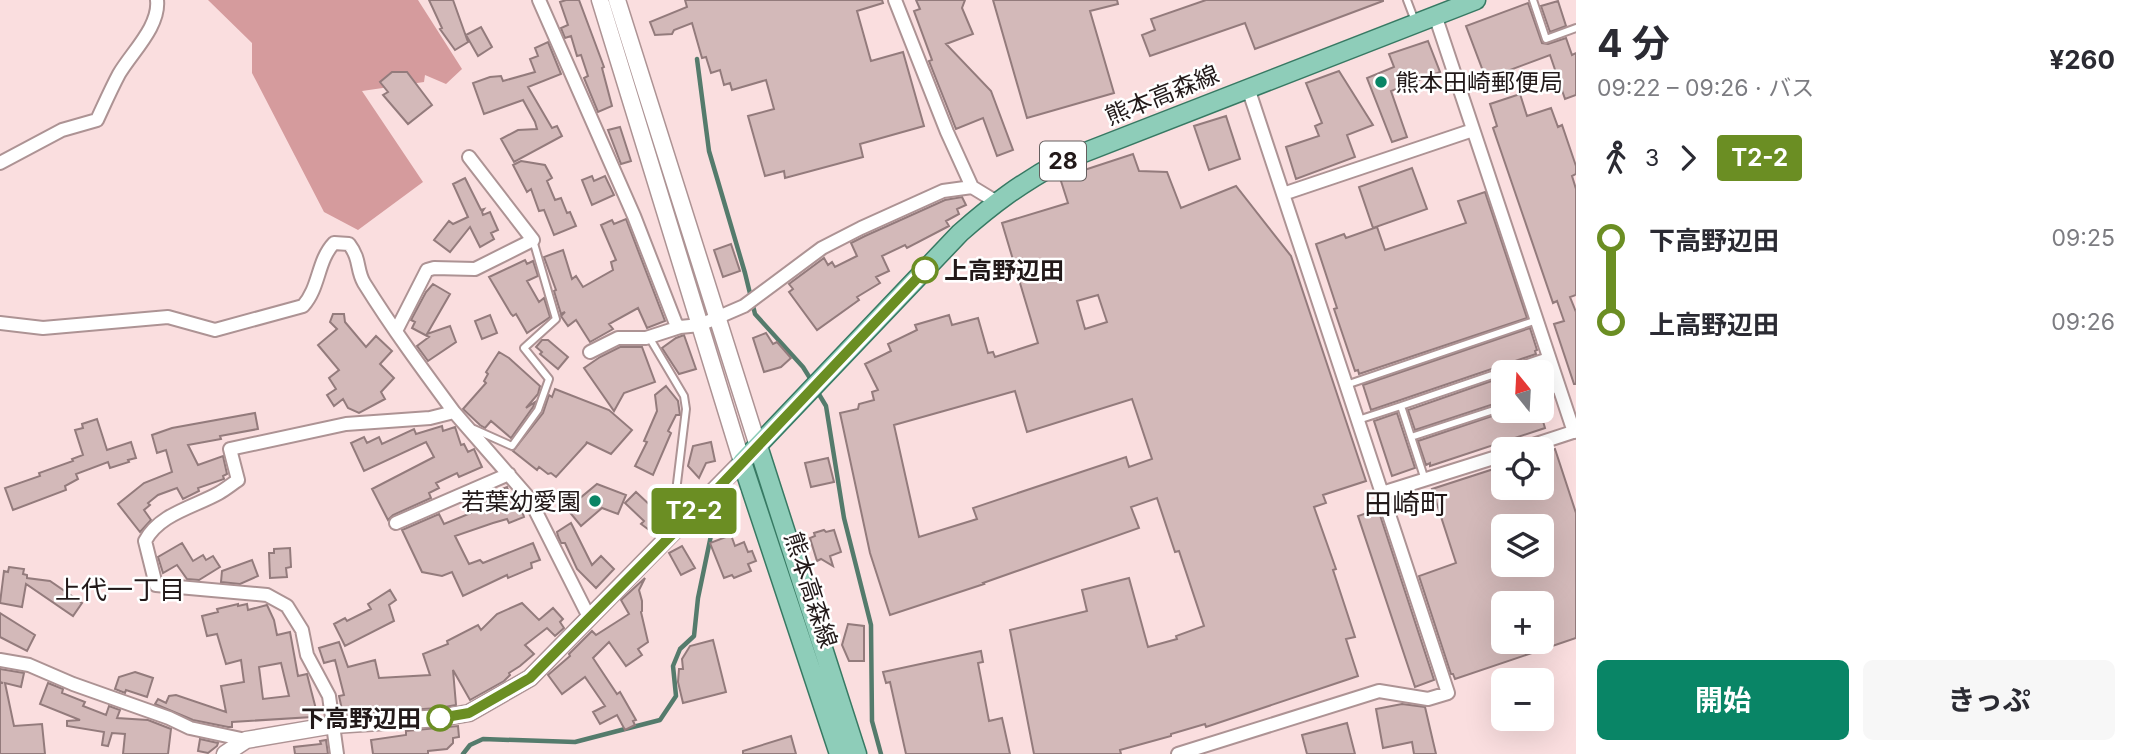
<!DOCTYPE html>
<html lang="ja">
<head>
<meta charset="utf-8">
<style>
	:root { --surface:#fff; --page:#f7f7f7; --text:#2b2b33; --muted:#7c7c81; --accent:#098566 }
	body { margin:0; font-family:Inter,"Noto Sans JP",sans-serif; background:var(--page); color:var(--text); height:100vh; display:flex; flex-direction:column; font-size:26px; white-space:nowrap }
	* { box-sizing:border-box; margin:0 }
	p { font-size:23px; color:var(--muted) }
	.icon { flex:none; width:38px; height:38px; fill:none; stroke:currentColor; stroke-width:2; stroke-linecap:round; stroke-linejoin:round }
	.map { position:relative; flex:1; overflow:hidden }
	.details { display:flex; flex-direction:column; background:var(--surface); width:560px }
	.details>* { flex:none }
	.badge { padding:0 14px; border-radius:5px; font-size:24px; line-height:46px }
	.needle { width:46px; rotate:342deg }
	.controls { position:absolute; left:1491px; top:360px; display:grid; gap:14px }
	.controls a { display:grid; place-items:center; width:63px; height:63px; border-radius:10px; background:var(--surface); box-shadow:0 7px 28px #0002; font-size:35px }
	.map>.badge { position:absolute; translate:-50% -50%; box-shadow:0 0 0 4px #fff }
	.legs { display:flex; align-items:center; gap:10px; height:77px; padding:0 21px; font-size:23px }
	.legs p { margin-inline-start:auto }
	.headline { display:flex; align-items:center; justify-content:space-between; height:119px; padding:0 21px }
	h1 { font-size:38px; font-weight:700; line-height:52px }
	.action { display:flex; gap:14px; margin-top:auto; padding:14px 21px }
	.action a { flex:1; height:80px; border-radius:10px; background:var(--accent); color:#fff; font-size:28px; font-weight:700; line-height:80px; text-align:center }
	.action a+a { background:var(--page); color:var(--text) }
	ul { padding:0 21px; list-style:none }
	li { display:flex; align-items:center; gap:24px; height:84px; font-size:26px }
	li i { display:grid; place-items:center; width:10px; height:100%; margin:0 9px; background:currentColor }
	li i::after { content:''; width:18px; height:18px; margin:-9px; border:5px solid; border-radius:50%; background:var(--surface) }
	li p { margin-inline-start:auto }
	li:first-child i { background:linear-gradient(#0000 50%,currentColor 0) }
	li:last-child i { background:linear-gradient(currentColor 50%,#0000 0) }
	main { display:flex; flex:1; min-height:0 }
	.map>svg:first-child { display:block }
</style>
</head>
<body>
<main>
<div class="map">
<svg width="1576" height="754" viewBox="0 0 1576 754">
	<rect width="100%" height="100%" fill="#fadedf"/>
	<path fill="#d59b9d" d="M208,0H418L462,69L446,84L425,75L424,82L362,91L423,182L358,230L324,212L252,73V43Z"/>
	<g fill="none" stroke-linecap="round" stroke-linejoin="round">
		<path stroke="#547b6c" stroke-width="4.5" d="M697,59L709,151L745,273L755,314L803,367L813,383
			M817,391L826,406L844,518L871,625L872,721L881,754
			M463,754L470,745L483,739L575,742L660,720L676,696L673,666L680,649L694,636L698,598L714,521"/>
	</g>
	<path fill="#d3b9b9" stroke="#937b7c" stroke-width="2" fill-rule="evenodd" d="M429,0H453L468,42L455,50L440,29L442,28Z
		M566,0H579L604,67L602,68L612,106L598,112L584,78L588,76L581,55L577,56L571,36L565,38L561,28L568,25L560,2Z
		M685,0H882L883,3L857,11L871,61L903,52L924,126L860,144L863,157L785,178L784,171L765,176L748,116L774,109L766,80L732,90L730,83L724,85L720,70L711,73L706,57L702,58L692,23L674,30L672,34L655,35L650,22L687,7Z
		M916,0H965L962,8L973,34L946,44L991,91L1013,150L997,156L983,118L956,129L929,61L932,60L914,11L920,9Z
		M993,0H1117L1118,4L1090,11L1114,93L1027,118Z
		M1206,0H1383V1L1255,49L1245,23L1150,56L1142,35L1155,30L1151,19Z
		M1558,1L1566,26L1550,32L1541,6Z
		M1528,3L1542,43L1548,44L1566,38L1572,55L1576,53V95L1565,99L1550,55L1486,79L1466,26Z
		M481,27L492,47L478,56L466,35Z
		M1428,41L1440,72L1391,91L1407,137L1392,142L1367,78L1394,67L1389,54Z
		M548,42L561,74L528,87L552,128L557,126L562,136L514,162L501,139L518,130L537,129L535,122L523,100L484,114L473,83L490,77L501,76L503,81L535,72L530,59L538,56L535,48Z
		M1339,71L1373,125L1347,135L1355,157L1296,179L1286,147L1319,136L1315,126L1322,123L1306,83Z
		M392,72H407L432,105L408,124L383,95L388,92L380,82Z
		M1520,94L1527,116L1551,108L1558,127L1562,125L1576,166V174L1572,176L1576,189V295L1570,297L1576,312V384H1574L1554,324L1564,321L1557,301L1553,303L1493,128L1497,126L1490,104Z
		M1226,116L1240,159L1209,170L1194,126Z
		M620,127L631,161L621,164L608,130Z
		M1133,154L1139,171L1167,172L1181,208L1236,186L1291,256L1366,481L1323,495L1326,503L1314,507L1336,569L1333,570L1355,637L1346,639L1358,676L1206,727L1205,724L1171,734V736L1120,750L1121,754H1034L1010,630L1087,611L1082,590L1129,578L1148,647L1177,639L1176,636L1204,626L1179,551L1175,552L1157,498L1131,507L1139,528L983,583L984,584L890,615L870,553L840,413L858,409L859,404L874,400L872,392L878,390L865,364L891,351L888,344L917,330L915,325L949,315L952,325L978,318L988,353L993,352L995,357L1038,343L1002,223L1068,203L1060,178ZM1098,295L1107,322L1085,329L1077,301ZM1015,391L1027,432L1132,399L1152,459L1129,467L1126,457L973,508L977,519L919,537L894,425Z
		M521,161L545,165L552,178L547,181L555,200L561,198L567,213L570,212L576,226L554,235L544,210L539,211L531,189L527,192L513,165Z
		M1412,168L1427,209L1373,228L1359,187Z
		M592,176L594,181L605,176L614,195L592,205L582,180Z
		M465,178L481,210L484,209L482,212L483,215L490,212L498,230L491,233L494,239L480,247L470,227L450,252L434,240L449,221L453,224L468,217L453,184Z
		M1485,192L1527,318L1359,374L1358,370L1355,371L1334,309L1337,308L1316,244L1344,234L1346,238L1377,227L1385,250L1466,223L1458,201Z
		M962,197L966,205L957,209L959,214L946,221L949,226L907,248L905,245L882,256L889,271L876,277L880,283L857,297L859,300L817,330L789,292L793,289L789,284L824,258L828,265L832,262L835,267L857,256L851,243L865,236L945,200Z
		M626,219L665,321L647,328L638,308L609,324L613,329L590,342L576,320L568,326L561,316L565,312L561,314L554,291L556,290L544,257L563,250L572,279L576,276L583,287L613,270L611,262L616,260L601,225L612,220L614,224Z
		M731,244L740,271L723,277L714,250Z
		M525,260L527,264L533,261L538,276L527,281L539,302L544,298L550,317L527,333L516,314L513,316L511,314L489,277Z
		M433,284L450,294L427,334L450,326L456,342L428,361L417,346L429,337L412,328L415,322L411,320L426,292Z
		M333,314H344L345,322L366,347L376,336L392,351L380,364L394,378L381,392L385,399L359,413L348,408L343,399L334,406L327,395L336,389L329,378L339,370L318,345L337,329L330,322Z
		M490,315L497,333L482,339L475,321Z
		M1530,328L1537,350L1535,351L1536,354L1371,410L1363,385Z
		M766,333L773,344L777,342L791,358L781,367L764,372L753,338Z
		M684,335L696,369L679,374L662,348L676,338Z
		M542,340H548L568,357L558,369L540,354L542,352L536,347Z
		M620,347H642L655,382L624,393L614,411L584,368L600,357Z
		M499,352L509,358L540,386L538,394L526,408L535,402L533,407L511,438L491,421L485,428L480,425L463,409L486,383L484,381L488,374L486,372Z
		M1503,377V401L1415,430L1408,410Z
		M666,386L678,401L680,415H676L668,431L671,433L653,475L635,466L647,442L644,441L657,411L655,395Z
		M555,389L609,410L632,430L611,454L586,442L587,443L556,477L551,473L548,474L539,467L537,470L513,451L543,413L549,395L552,397Z
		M1507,411H1540L1545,428L1430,466V463L1426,465L1418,441Z
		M255,413L258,429L220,436L221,439L188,445L198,465L223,456L227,474L223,476L224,479L198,488L199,491L183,499L177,488L158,495L148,503L150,505L144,510L151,520L140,532L118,504L144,483L172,472L166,450L157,453L152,435L172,428Z
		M1397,413L1415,468L1392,476L1374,421Z
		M97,419L107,450L131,442L136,458L128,460L129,462L110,468L108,462L76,474L78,479L65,486L66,490L13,510L5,488L40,476L39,473L73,461L72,459L83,455L75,430L83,428L82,424Z
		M442,426L443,431L455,427L461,445L464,444L468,452L474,449L482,467L459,477L457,473L436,483L439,488L429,493L431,498L393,515L388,520L372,489L434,457L426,442L364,471L351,443L364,437L367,443L379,437L382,444L414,429L416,434Z
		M711,442L715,461L706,463L699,478L688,466L693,446Z
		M1555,449L1576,513V638L1455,679L1453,674H1451L1419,576L1456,563L1432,489L1503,466V488H1542V453ZM1503,527H1542V565H1503ZM1503,604H1542V642H1503Z
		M828,458L834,482L811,487L805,463Z
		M597,484L626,495L618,514L602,508L581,526L567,509Z
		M507,487L512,501L518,499L524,517L509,523L507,519L493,523L455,536L469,564L480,560L483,563L533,543L540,560L531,563L532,568L508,578L507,575L463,596L452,572L442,576L422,572L402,530L439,514L444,524L471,513L467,502Z
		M636,492L653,508L655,505L670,516L656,535L641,524L644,521L625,503Z
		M1378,509L1434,680L1415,687L1358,516Z
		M571,523L592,565L601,556L614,569L596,588L577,569L565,543H561L558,536L557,532Z
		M824,530L826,532L834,530L841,552L830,556L833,566L821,559L817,561L810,538L815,536L814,533Z
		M731,535L735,546L744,542L748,552L752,551L756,561L748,564L751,571L734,578L732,575L724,578L710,543Z
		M182,543L193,561L203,555L206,560L213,556L220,567L199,580L187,579L177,565L163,573L158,557Z
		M682,546L695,568L681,575L669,553Z
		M290,548L291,567L286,568L287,577L270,578L269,553H274V549Z
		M252,560L258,576L240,584L221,582L222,571Z
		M9,567L24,569L23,574L27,575V578L50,581L82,603L73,616L26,584L22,607L0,603L4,571L8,572Z
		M645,578L639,590L642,601V611L641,612L648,642L638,649L642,655L626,666L609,642L593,658L617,694L620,692L636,720L633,721L635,725L625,730L617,715L600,724L593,712L605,706L585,677L562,694L548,675L570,656L569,654L592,631L596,635L629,614L621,600Z
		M390,590L396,600L389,605L394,621L345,646L334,624L345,618L347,621L371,609L368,604Z
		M522,603L539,620L553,608L563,619L560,622L564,628L555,636L547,628L525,645L534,654L520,666L509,673L510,675L504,681L470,700L453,670L456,705L439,708L361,713V710L343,714L339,696L344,695L335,660L324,663L319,648L339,642L348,667L375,660L379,678L430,675L423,654L448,644L447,641L478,625L481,630L497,614Z
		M238,604V606L247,604L248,610L267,605L274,620L277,635L290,632L298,676L307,674L311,690L317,713L312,714V717L232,722V727H228L193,720L155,704L158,699L166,703L169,696L176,695L226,712L221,686L244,682L241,660L226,664L217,634L207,636L202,616L218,612L217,609ZM281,663L289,696L263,699L259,667Z
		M0,613L35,635L27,651L0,637Z
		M848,624L864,626V661H849L842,645Z
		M713,640L726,692L683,703L678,682L679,669H683L682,659L690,646Z
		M981,651L983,662L978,663L989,721L1002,718L1010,754H906L890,682L886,683L883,672Z
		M0,669L24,673L21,687L5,683L14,726L42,724L45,754H0V683H3L0,682Z
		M135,672L153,678L147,697L126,690L125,693L115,689L119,677Z
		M48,683L63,689L62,693L85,702L83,706L106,715L109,706L120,710L117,718L148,720L171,729L168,754H123L125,734L112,733L108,746L102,745L104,732L67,726V721L80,720L40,704Z
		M1402,704L1425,707L1436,754H1414L1412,742L1383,748L1376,709Z
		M1347,723L1355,754H1307L1302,735Z
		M458,726L459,737L453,738V743L447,749L428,751V754H373L371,740L406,735V731Z
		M791,736L796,754H743V751Z
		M200,739L218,743L217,746L208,753L198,751Z
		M326,740L328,754H295L294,747L321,744L320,741Z"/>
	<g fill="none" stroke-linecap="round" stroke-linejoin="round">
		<defs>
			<path id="lane" d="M1407,0L1415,21
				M1533,0L1546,39L1576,28
				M649,337L684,396L686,409L674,508L684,521
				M1346,385L1537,320
				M1542,394L1559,388
				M1401,406L1548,356
				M1358,420L1401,406L1425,480
				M474,429L512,446L538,410L549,379L524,348L556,319L533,240
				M1411,437L1503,407"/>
			<path id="street" d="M539,0L634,216L676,324L680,327L700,325L744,306L822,248L861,228L943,191L972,187
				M895,0L947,132L972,187L995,201
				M1435,15L1574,432
				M0,163L62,130L97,120C104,105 111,89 119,74C132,52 160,26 157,0
				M1283,194L1473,130
				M0,323L43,328L168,317L215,330L303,306C320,287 317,261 334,243L349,244C361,260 356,269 364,283C392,328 423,370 454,412
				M396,331L427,270L434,268L475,269L533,240L469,157
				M590,352L618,338H646L680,327
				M1518,450L1576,431
				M1382,493L1503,455
				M396,523L509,474
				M0,660L29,665L73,684L169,718L190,728L246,740
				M337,754L329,696L307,655L302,630L287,606L267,595L156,585L145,541C159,514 194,507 219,493C226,489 232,484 238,480L230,449L346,424L430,418L454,412L529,498L589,617
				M1178,754L1379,691L1428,699L1448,693L1248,88"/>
			<path id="secondary" d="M617,0L758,446
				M225,754L246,740L334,725L440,718L469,713L530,678L742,462L600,0"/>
			<path id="primary" d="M758,446L857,754
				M839,754L742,462L960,233C994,203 1020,184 1060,162L1476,0"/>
		</defs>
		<use href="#lane" stroke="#ad9394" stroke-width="10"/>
		<use href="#street" stroke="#ad9394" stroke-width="16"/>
		<use href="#secondary" stroke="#ad9394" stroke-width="19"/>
		<use href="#primary" stroke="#377963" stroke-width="21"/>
		<use href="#lane" stroke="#fff" stroke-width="6"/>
		<use href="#street" stroke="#fff" stroke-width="12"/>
		<use href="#secondary" stroke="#fff" stroke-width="16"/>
		<use href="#primary" stroke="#8ecdb9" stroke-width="18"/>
	</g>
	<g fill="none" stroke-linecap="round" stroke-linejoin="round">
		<defs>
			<path id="line-1" d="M440,718L469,713L530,678L720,486L925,270"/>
		</defs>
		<use href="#line-1" stroke="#fff" stroke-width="16"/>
		<use href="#line-1" stroke="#6b8e23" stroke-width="10"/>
	</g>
	<g fill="#098566" stroke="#fff" stroke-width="2.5">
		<circle cx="1381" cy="82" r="7"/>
		<circle cx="595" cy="501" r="7"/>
	</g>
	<g fill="#fff" stroke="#6b8e23" stroke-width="3.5">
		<circle cx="925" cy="270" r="12"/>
		<circle cx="440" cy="718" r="12"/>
	</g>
	<g text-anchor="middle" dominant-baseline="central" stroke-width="5" stroke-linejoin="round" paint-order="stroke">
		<rect fill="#fff" stroke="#645e5e" stroke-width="2" x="1040" y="141.5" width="46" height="39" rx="5"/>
		<g font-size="23" font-weight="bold" fill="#221919">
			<text x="1063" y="161">28</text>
		</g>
		<g font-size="24" fill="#221919" stroke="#fff" text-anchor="start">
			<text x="1395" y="82">熊本田崎郵便局</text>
			<text x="581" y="501" text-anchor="end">若葉幼愛園</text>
		</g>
		<g font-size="24" fill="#221919" stroke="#fff">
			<text transform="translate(1162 95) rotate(-22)">熊本高森線</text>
			<text transform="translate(811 590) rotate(72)">熊本高森線</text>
		</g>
		<g font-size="24" font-weight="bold" fill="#221919" stroke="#fff" text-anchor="start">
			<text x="944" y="270">上高野辺田</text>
			<text x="421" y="718" text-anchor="end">下高野辺田</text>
		</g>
		<g font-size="26" fill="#221919" stroke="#fff">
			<text x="120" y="589">上代一丁目</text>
		</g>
		<g font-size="28" fill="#221919" stroke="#fff">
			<text x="1406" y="504">田崎町</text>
		</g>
	</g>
</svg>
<div class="controls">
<a><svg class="needle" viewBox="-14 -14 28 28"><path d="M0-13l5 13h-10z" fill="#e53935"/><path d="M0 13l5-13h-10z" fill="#7c7c81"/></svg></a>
<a><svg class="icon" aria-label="locate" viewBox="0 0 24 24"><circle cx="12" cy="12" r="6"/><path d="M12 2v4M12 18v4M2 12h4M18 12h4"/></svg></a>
<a><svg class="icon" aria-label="layers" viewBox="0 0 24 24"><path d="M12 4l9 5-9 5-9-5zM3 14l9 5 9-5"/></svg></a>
<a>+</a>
<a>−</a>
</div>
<b class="badge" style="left:694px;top:511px;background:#6b8e23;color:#fff">T2-2</b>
</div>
<section class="details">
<div class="headline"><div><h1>4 分</h1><p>09:22 – 09:26 · バス</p></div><b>¥260</b></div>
<div class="legs"><svg class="icon" aria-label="walk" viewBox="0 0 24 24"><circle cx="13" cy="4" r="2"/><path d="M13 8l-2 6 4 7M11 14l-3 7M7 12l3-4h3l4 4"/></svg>3<svg class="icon" aria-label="forward" viewBox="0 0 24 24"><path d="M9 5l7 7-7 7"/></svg><b class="badge" style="background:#6b8e23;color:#fff">T2-2</b></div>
<ul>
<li><i style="color:#6b8e23"></i><b>下高野辺田</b><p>09:25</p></li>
<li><i style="color:#6b8e23"></i><b>上高野辺田</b><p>09:26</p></li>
</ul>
<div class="action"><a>開始</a><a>きっぷ</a></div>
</section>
</main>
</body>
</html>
